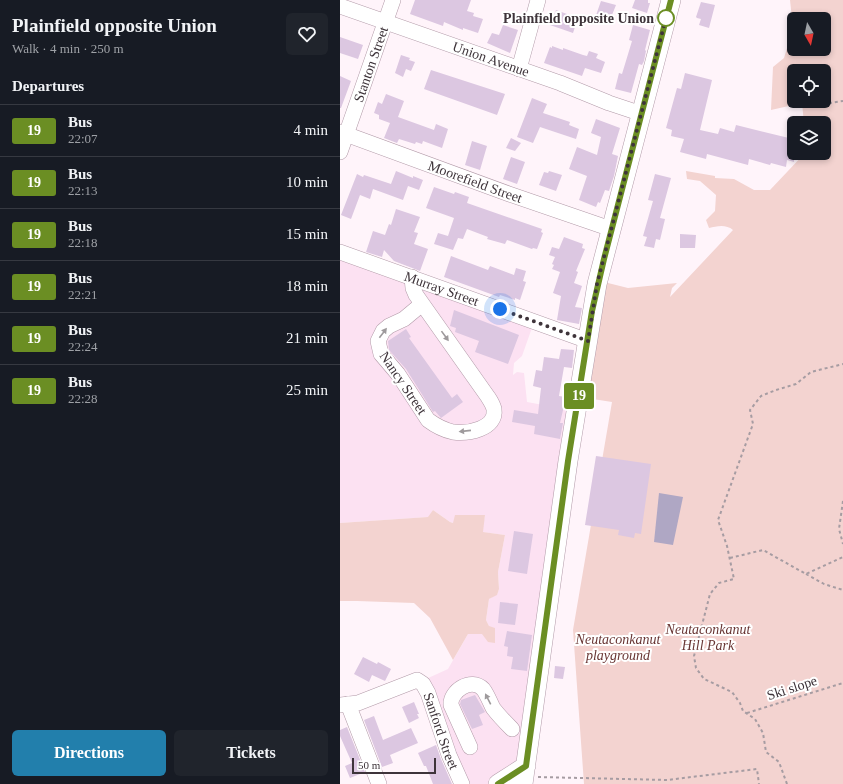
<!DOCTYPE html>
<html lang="en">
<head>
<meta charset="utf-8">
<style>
	:root { --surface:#171b24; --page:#20242c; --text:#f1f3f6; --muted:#9ea1a6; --line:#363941; --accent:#227fac }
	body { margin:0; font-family:Georgia,serif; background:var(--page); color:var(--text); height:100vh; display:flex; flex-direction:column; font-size:15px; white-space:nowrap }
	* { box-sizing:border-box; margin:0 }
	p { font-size:13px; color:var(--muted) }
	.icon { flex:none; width:22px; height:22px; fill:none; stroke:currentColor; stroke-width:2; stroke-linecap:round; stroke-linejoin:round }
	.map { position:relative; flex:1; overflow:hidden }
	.details { display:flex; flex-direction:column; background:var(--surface); width:340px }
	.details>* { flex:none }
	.badge { padding:0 8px; border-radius:3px; font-size:14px; line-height:26px }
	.needle { width:26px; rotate:171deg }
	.controls { position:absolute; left:447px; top:12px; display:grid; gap:8px }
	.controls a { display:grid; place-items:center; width:44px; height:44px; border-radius:6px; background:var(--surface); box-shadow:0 2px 6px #0003; font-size:20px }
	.scale { position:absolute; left:12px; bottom:10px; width:84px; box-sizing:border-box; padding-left:4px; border:2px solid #3e343a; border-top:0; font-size:11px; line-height:14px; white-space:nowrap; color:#3e343a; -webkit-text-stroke:3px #fff; paint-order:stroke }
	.you { position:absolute; width:20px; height:20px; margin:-10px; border:3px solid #fff; border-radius:50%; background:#1a73e8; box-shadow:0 0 0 6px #1a73e833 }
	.map>.badge { position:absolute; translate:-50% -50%; box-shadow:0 0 0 2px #fff }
	h2 { padding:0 12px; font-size:15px; line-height:36px }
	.round { display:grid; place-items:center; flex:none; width:42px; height:42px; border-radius:6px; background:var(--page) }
	.summary { display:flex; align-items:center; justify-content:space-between; height:68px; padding:0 12px }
	h1 { font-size:19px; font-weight:600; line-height:30px }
	.cta { display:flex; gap:8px; margin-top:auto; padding:8px 12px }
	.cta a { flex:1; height:46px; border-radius:6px; background:var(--accent); color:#fff; font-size:16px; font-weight:600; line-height:46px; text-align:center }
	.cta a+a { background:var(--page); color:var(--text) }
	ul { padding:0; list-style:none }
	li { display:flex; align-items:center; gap:12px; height:52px; padding:0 12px; border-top:1px solid var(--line) }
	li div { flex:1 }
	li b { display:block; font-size:15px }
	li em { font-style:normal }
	li .badge { min-width:44px; font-weight:700; text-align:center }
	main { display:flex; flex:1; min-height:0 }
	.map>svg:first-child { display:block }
</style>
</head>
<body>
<main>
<section class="details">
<div class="summary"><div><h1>Plainfield opposite Union</h1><p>Walk · 4 min · 250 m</p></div><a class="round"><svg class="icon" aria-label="heart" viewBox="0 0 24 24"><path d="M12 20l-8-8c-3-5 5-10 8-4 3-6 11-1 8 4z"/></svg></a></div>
<h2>Departures</h2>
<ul>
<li><span class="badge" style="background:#6b8e23;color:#fff">19</span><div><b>Bus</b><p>22:07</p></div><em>4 min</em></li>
<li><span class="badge" style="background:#6b8e23;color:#fff">19</span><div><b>Bus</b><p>22:13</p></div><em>10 min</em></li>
<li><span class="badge" style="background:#6b8e23;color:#fff">19</span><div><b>Bus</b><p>22:18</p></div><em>15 min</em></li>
<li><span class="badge" style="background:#6b8e23;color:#fff">19</span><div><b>Bus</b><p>22:21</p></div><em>18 min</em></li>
<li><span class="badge" style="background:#6b8e23;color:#fff">19</span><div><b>Bus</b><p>22:24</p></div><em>21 min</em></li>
<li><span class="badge" style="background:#6b8e23;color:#fff">19</span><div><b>Bus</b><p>22:28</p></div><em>25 min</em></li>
</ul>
<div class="cta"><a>Directions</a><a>Tickets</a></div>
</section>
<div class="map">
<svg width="503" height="784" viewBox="0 0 503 784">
	<rect width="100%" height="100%" fill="#fff4fa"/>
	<path fill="#fce1f2" d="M0,253L193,325L182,356L174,363L173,375L177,372L184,373L187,402L236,411L182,784H119L86,679L108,669L128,634H142L149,626L146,620L149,599L157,594L159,589L158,572L165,535L142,532L145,515L113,523L110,522L93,510L89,517L0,523Z"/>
	<path fill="#f3d3d0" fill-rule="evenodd" d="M450,0H503V784H244L233,630L272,402L240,397L260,281L288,288L337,283L332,288L330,297L393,230C386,224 377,226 369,228L366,220L375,211L376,195L360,181L347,179L346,171L375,176V178L394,179L414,190H430L465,153H484V123H464L462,103L431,110L433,67L444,58L453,28ZM454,19H484V49H454ZM454,71H484V101H454Z
		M93,510L110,522L113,523L115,515H145L143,532L165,535L158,572L159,589L157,595L149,599L146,620L149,626L155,628V643L148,642L142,634H128L113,660L90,618L74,603L17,601H0V523L88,517Z"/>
	<path fill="#afa7c4" d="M319,493L343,497L333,545L314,542Z"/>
	<path fill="#dcc7e1" d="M75,0H131L127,11L134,13L133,16L143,19L138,33L123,28V30L104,22L103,26L70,14Z
		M295,0H308V3H310L307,13L292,8Z
		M261,1L276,5L270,20H269L268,22L255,18Z
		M361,2L375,5L369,28L359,25L361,19L357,18L356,17Z
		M216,10L238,18L233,33L210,25Z
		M163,25L178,30L170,53L147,43L152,33L159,35Z
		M293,25L310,30L305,50L306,51L304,61L302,65L299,64L291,93L275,89L279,73L282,74L292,41L289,40Z
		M0,37L23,45L18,59L0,53Z
		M212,46L223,50V48L243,55L247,56L249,51L258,54L256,58L265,62L261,73L245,68L242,76L204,63L210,47L212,48Z
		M61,55L70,58L69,60L75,62L71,71L66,69L63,77L55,73Z
		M91,70L165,94L157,115L84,89Z
		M345,73L372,80L360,130L378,134L380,128L394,132L396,125L453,139L451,146L454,147V162L447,160L446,167L431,163L430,165L409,159L408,165L367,154L366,159L340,152L344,139L331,136L332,130L326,128L337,88L341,89Z
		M0,76L11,81L1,108H0Z
		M46,94L64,101L58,117L94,130L96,124L108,129L102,148L83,141L82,144L76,142L75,144L59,139L57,143L44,138L50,123L39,119V115L34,113L38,102L42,104Z
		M192,98L207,104L203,113L230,122L229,125L239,129L236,139L200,127L193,143L177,137Z
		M256,119L280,128L272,154L278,156L274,176L269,191L265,190L260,203L258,202L256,207L239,200L247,176L229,169L237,147L257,155L261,137L251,133Z
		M171,138L181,143L175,151L166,148Z
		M132,141L147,146L140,170L125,165Z
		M171,157L185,162L177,184L163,179Z
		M56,171L73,178V176L83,180L79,190L68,186L63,200L33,189L30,199L20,195L11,219L1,215L17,174L23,177L24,175L51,184Z
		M209,171L222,175L216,191L199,185L204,172L208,173Z
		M315,174L331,178L320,218L325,219L320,240L316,239L314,248L304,246L307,237L303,236L313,201L308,200Z
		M94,187L114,194L115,192L129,197L127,203L202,229L201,232L203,233L197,249L193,248L192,249L167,240L165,244L147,239L148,237L127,229L123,239L118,238L113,250L94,244L98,233L108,236L114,218L86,208Z
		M56,209L80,217L74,232L78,233L74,244L88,249L80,271L54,261L44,250L42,257L26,252L33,231L45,235L49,224L51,225Z
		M340,234L356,235L355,248H340Z
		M224,237L243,244L242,248L245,249L236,271L238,272L234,283L242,286L235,307L242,308L239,324L217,320L221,296L213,293L220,272L212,269L214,265L212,264L215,257L209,255L212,247L219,249Z
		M111,256L148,270L150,266L174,275L176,268L186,271L183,281L186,282L180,300L175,298V300L160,295L159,297L104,277Z
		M114,310L179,335L168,364L135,352L139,341L115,332L116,328L110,326Z
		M66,329L71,337L69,338L112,398L117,394L123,402L101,418L95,411L93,412L66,369L49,350L48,341Z
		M221,349L234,350L232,368L224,367L219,396L226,397L220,423H223L220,439L194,434L195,426L172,422L174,410L198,414L201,388L193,386L196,370L202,371L204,357L219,359Z
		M256,456L311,464L301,534L295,533L294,538L278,535L279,530L245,525Z
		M174,531L193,534L187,574L168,571Z
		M160,602L178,604L175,625L158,623Z
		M167,631L192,635L187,671L171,669L173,657L167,656L168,647L164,646Z
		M23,657L37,664L38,662L51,669L45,681L32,675L29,682L14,674Z
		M215,666L225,667L223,679L214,678Z
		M135,695L145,712L139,715L143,725L132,729L120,704L121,700Z
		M74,702L79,714H77L79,718L69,723L62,707Z
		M34,716L43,740L71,728L78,743L50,755L53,763L42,767L24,720Z
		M7,727L25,772L10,778L5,766L12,763L0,736V730Z
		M96,745L101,759L112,784H93L86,766H84L78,753Z"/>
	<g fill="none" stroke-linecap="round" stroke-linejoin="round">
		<defs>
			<g id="minor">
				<path id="s1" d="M0,6L220,83L269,103L302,114"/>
				<path d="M179,69L198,0"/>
				<path id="s2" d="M0,132L169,194L271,229"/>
				<path id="s3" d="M0,152L53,0"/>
				<path id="s4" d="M0,252L248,341"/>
				<path d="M72,277L73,288L76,295L148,397C150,400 153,405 154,409C157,429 128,434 113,432C104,430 96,426 88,420L58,374L41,354L38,341L43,331L49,326L64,319L82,304"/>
				<path d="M8,704L39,784"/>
				<path id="s5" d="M0,705L18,703L77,680L83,684L88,693L109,755L122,784"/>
				<path d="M130,747L111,705C110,691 131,677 143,689C147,694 150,702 153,708C159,716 166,723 172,729"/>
			</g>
			<path id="major" d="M158,784L186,766
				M183,784L228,461L257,284L331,0"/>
		</defs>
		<use href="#minor" stroke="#b29aa8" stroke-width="16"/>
		<use href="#major" stroke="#b29aa8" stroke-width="20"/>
		<path stroke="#a69ca2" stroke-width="2" stroke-dasharray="3 3" stroke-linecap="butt" d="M477,105L503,101
			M503,501L499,529L503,544
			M390,558L423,550L466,574L503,557
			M466,574L484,584L503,590
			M407,713L503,683
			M198,777L327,780L417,769L419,784
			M447,784L439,762L426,752L423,733L415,719L403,711L400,703L392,692L364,679L356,668L354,656L370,594L379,583L394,579L387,546L378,520L413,424L410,410L421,396L436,390L456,384L471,372L503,364"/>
		<use href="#minor" stroke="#fff" stroke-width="15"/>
		<use href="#major" stroke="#fff" stroke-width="19"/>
	</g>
	<defs><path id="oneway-solid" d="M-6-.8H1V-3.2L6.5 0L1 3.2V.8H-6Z"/></defs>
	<g fill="#9e9a9c">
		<use href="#oneway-solid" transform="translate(43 333) rotate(-53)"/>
		<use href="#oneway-solid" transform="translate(105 336) rotate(54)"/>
		<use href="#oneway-solid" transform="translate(125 431) rotate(174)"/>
		<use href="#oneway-solid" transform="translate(148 699) rotate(-117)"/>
	</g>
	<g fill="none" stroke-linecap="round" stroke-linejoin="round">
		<defs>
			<path id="line" d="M158,784L186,766L228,461L252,311L264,259L331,0"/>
		</defs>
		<use href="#line" stroke="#fff" stroke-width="9"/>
		<use href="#line" stroke="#6b8e23" stroke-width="6"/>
		<path stroke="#3e343a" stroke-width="4" stroke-dasharray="0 7.2" d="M160,309L248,341L257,284L326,18"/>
	</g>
	<circle fill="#fff" stroke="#6b8e23" stroke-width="2" cx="326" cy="18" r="8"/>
	<g text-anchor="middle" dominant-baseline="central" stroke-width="4" stroke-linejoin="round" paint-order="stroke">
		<g font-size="14" font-weight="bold" fill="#3e343a" stroke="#fff" text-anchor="end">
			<text x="314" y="18">Plainfield opposite Union</text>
		</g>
		<g font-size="14" fill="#3e343a" stroke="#fff">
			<text stroke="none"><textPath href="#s1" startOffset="160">Union Avenue</textPath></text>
			<text stroke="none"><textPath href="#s3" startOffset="93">Stanton Street</textPath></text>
			<text stroke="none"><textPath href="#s2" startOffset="144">Moorefield Street</textPath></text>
			<text stroke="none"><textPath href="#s4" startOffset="108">Murray Street</textPath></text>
			<text transform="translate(63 383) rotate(56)">Nancy Street</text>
			<text transform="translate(452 688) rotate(-18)">Ski slope</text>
			<text stroke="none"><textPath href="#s5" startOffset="139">Sanford Street</textPath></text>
		</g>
		<g font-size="14" font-style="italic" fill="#693634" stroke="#fff">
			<text x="368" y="629">Neutaconkanut<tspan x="368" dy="16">Hill Park</tspan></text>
			<text x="278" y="639">Neutaconkanut<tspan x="278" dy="16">playground</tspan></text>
		</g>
	</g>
</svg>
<div class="controls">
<a><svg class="needle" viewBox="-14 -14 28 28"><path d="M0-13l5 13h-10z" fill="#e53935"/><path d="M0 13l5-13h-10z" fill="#9ea1a6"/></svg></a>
<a><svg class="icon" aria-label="locate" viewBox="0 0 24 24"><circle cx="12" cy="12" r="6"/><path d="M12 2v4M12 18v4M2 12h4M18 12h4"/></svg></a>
<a><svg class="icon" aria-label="layers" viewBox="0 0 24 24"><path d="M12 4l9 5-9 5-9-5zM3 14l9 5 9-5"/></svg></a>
</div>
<div class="scale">50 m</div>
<div class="you" style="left:160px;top:309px"></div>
<b class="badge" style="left:239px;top:396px;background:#6b8e23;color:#fff">19</b>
</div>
</main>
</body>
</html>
